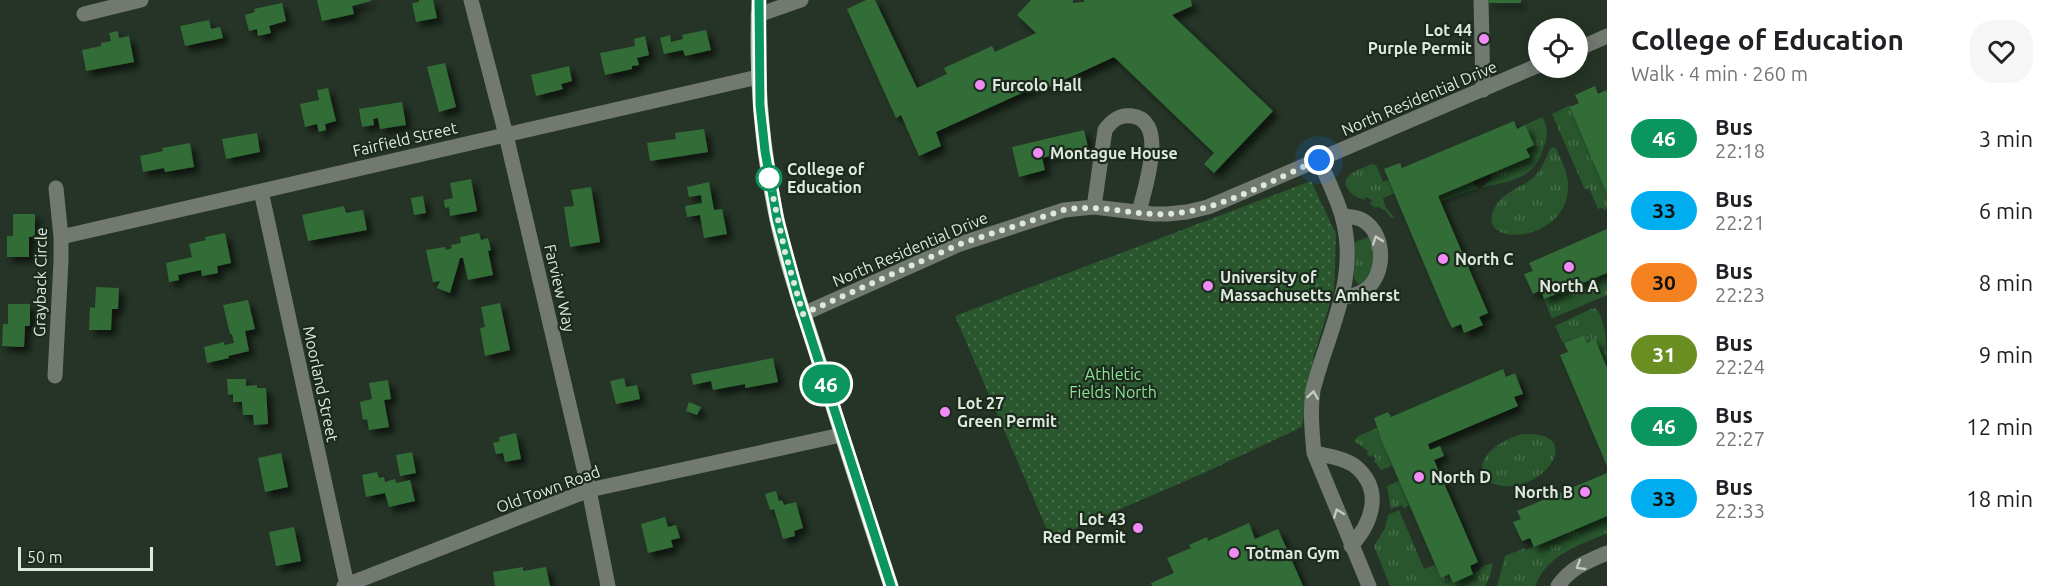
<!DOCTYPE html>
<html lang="en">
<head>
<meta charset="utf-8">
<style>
	:root { --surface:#fff; --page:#f6f6f6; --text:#202124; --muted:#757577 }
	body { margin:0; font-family:Ubuntu,sans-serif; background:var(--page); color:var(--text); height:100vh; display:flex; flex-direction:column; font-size:22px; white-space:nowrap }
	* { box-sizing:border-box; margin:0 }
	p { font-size:20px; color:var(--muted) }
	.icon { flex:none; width:33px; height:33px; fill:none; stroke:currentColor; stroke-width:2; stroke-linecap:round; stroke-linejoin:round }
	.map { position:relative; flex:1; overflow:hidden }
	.drawer { display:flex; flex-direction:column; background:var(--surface); width:450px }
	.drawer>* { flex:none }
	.badge { padding:0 12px; border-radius:20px; font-size:21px; line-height:39px }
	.tools { position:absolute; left:1528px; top:18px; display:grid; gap:12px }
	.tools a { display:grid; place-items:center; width:60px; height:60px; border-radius:50%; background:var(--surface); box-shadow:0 3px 15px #0003; font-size:30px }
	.scale { position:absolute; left:18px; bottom:15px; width:135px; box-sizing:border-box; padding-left:6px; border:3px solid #dee8de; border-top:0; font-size:16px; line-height:21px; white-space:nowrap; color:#dee8de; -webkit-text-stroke:4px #1b2a1c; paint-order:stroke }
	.you { position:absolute; width:30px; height:30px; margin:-15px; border:4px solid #fff; border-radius:50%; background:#1a73e8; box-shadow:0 0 0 9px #1a73e833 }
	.map>.badge { position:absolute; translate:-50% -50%; box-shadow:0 0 0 3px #fff }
	.round { display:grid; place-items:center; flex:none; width:63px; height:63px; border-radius:24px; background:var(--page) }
	.head { display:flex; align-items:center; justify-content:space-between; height:102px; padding:0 24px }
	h1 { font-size:28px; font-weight:600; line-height:45px }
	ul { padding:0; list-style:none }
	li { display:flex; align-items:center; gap:18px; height:72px; padding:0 24px }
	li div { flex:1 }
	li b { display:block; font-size:22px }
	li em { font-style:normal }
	li .badge { min-width:66px; font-weight:700; text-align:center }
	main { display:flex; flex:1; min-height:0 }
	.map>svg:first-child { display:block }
</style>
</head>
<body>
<main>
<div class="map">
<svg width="1607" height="586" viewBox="0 0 1607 586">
	<defs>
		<pattern id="grass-tufts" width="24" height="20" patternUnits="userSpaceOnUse" patternTransform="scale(1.5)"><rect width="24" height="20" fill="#29562d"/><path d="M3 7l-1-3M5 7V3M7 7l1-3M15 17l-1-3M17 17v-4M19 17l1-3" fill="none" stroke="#486e4b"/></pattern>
		<pattern id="park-dots" width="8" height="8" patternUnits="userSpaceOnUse" patternTransform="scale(1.5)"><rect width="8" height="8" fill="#29562d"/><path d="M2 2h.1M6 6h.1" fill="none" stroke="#486e4b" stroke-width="1.8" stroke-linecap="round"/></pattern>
		<filter id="shadow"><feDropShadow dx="5.5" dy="5.5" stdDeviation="3" flood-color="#0009"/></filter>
	</defs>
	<rect width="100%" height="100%" fill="#253426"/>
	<path fill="url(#grass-tufts)" d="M1570,105L1607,194V209L1604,210L1603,208L1598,209L1589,188L1585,190L1552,114Z
		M1540,118H1543C1548,129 1548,135 1544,146C1535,179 1513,181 1483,187L1492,178L1491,173L1529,157L1526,149L1534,145L1525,125Z
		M1552,147L1556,148C1561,160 1567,171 1568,183C1572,244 1474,249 1494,209C1503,190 1523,188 1536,175C1544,166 1546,155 1552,147Z
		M1372,164L1376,165L1383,182L1388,180L1394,193L1383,198L1386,208L1394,217L1391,218L1384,209L1383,210L1378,206L1376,208L1370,204L1372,200L1366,197L1364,200C1361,198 1354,197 1351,193C1334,176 1361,169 1372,164Z
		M1472,181L1478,188L1440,202L1438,196Z
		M1371,236C1378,257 1375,266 1362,284H1358L1354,278L1355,242Z
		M1607,273V295L1553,318L1551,317L1544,299Z
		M1591,309L1595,308C1607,319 1607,351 1607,368L1595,340L1587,343L1583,335L1563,343L1555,326Z
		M1377,428L1392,466L1381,470L1374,461L1376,459L1372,455L1370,457L1367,454L1368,451L1354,441L1358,436Z
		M1524,434C1584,431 1548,490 1503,486C1496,485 1488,483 1484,475C1474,455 1508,436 1524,434Z
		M1399,481L1409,505L1404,508L1402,505L1391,509L1387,486Z
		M1399,510L1424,569L1435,565L1441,577L1449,574L1453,583L1480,570V567L1493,563L1490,576L1485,586H1390L1374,546L1385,528L1388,515Z
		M1607,516V533C1578,546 1548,554 1535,586H1497L1505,556L1525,548L1526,550Z"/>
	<path fill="url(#park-dots)" d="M1311,181L1336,234L1334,290L1314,356L1302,427L1206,472L1051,539L955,316Z"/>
	<path fill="#326d38" filter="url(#shadow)" d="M317,0H371V1L352,6L354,14L322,21Z
		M419,0H433L437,18L416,22L412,3L419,2Z
		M866,0H875L917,88L947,74L944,68L992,46L995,52L1036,33L1017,15L1031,0H1073V3L1084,2V0H1191L1192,6L1172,15L1273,111L1214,173L1204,164L1214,153L1114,57L1049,87L1046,82L936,132L941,146L919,156L901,115L896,118L847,9Z
		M1489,0H1521V3H1489Z
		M282,3L286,21L269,26L271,33L258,36L257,29L249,31L245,15L255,12L254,9Z
		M209,20L211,29L220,27L223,38L185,46L180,26Z
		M706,30L711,50L685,56L683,50L664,54L660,38L670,35L671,42L683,39L682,35Z
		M118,31L119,38L129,36L134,62L86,71L82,50L101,46V43L111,41L109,33Z
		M645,36L649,55L637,58L639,65L632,66V69L605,75L600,53L635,46L634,39Z
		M445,63L456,107L439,112L427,67Z
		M569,66L572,81L561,84L563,89L536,96L531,75Z
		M1595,86L1598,94L1606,90L1607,93V194L1570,107L1579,103L1575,95Z
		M328,88L336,121L325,124L326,130L319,132L317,124L305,127L300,104L319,100L317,90Z
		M402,102L406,125L380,129L378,118L373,119L374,125L362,127L359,109Z
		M1514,121L1517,129L1525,125L1534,145L1526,149L1530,157L1438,196L1488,313L1479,317L1483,325L1464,333L1461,324L1452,328L1447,318L1384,169L1400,163L1402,168Z
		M704,129L708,152L650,161L647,143L676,139L675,133Z
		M1084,130L1088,147L1042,158L1045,170L1019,177L1012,147Z
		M257,133L260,152L226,159L222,139Z
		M190,143L194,167L165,172L164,168L143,172L140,156L163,151L162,148Z
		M471,179L477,211L450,216L449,207L445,208L444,200L453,198L450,183Z
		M709,182L714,210L722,209L727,234L704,238L700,215L687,217L685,206L702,203L701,195L689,197L687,187Z
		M591,187L600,242L570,247L564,207L574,206L571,190Z
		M423,196L426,213L414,215L411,198Z
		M344,206L346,213L363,210L367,230L308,241L302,215Z
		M13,214H35V237H29V257H7V236H13Z
		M1607,229V273L1544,299L1541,290L1533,294L1524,274L1533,271L1529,263Z
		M225,233L231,263L217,266L218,273L202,276L201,270L178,275L179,280L169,282L166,263L192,257L189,244L206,240L205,237Z
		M479,233L481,240L488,238L491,250L488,251L493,275L468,280L463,258H460L450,293L437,288L440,281L433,282L426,250L445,247L446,250L452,248L451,245L461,243L460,237Z
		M96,287L119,288L118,309H112L111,330H89L90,307L95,308Z
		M248,300L255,329L245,331L249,351L228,356L229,358L207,363L204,347L224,342V345L234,343L232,334H230L223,305Z
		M500,303L510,350L485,356L480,328L485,327L481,307Z
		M8,304H30V326H25L24,347L2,346L3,324H8Z
		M1584,335L1587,343L1595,339L1607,368V466L1560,355L1568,352L1564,343Z
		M773,358L778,382L745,388V384L713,390L711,381L693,385L691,374Z
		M1503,369L1506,377L1515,373L1523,394L1514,397L1518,406L1428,444L1430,450L1440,446L1444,456L1434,460L1478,562L1470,566L1473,574L1453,583L1449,574L1441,578L1381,439L1374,418L1388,412L1391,417Z
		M624,378L626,387L637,385L640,399L616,404L610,381Z
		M227,379H246V386L257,385V388H266L268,424L254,425L253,415H243L242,402H233V394L228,395Z
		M388,380L391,399L384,400L389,427L369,430L367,419L363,420L360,402L372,399L369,383Z
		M689,402L701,407L697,415L686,411Z
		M516,433L521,459L505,462L503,453L496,454L493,443L500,441L499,437Z
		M412,452L416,473L400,476L396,455Z
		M281,453L288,487L265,492L258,458Z
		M377,472L379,478L384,477L385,482L395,479L396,483L410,480L415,501L389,507L385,493L366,497L362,475Z
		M1607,473V516L1534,547L1530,538L1522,541L1513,522L1521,519L1517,511Z
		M776,491L779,501L782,500L784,505L796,502L803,528L794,531L795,536L783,539L774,509L770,510L765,494Z
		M665,517L668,527L676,525L680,538L671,540L673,547L648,553L641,524Z
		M1249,523L1255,539L1278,529L1303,586H1152L1151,583L1174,573L1167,558L1191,548L1189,545L1207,537L1208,541Z
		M294,527L301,561L276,566L269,532Z
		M523,567V571L546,567L550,586H495L493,572Z"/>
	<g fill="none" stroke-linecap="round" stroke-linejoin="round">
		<path stroke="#717971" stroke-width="15" d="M471,0L506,135L589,490L608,586
			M1481,0L1483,90
			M84,14L141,0
			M758,15L801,0
			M1578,49L1607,36
			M1319,160C1327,178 1336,196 1342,216C1360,278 1328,331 1313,390C1310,411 1312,432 1314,453L1369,586
			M261,191L347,585
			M1094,207L1105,130C1112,120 1120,114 1132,116C1169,120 1144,190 1139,212
			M1342,216C1350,217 1357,216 1364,221C1386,235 1386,275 1365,290C1358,295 1351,296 1343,297
			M61,237L758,77
			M803,314L960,244L1064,210L1094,207L1153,214H1167L1187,212L1208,207L1539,65
			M55,376L61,261V237L56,188
			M1314,453C1328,456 1344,458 1355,466C1384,490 1372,523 1351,546
			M344,586L589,490L841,435
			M1558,586C1570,568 1588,561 1607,553"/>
		<path stroke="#b2c2b2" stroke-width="15" d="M759,0C756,67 760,133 773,199C782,251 800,302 816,352C840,430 865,508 891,586"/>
	</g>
	<defs><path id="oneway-chevron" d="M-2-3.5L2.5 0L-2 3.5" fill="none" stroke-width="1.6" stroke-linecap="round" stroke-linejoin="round" transform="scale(1.5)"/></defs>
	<g stroke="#c3ccc3">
		<use href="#oneway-chevron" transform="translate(1377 240) rotate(-109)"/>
		<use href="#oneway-chevron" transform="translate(1313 395) rotate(-81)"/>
		<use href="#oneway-chevron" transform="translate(1338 513) rotate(-111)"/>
		<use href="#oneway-chevron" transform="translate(1580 566) rotate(149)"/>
	</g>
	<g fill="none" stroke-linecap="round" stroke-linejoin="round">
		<defs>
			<path id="line" d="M759,0L760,105L765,151L777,219L798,297L891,586"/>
		</defs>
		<use href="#line" stroke="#fff" stroke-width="14"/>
		<use href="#line" stroke="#0b9660" stroke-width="9"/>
		<path stroke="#dee8de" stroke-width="6" stroke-dasharray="0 10.8" d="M769,178L785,252L803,314L960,244L1064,210C1099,203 1133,216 1168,214C1220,211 1272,180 1319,160"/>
	</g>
	<g fill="#f18bf5" stroke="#1b2a1c" stroke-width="2">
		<circle cx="1484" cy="39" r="6"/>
		<circle cx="980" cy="85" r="6"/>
		<circle cx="1038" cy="153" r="6"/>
		<circle cx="1443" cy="259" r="6"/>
		<circle cx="1569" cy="267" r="6"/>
		<circle cx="1208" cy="286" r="6"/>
		<circle cx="945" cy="412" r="6"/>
		<circle cx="1419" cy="477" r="6"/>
		<circle cx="1585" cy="492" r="6"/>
		<circle cx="1138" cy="528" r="6"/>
		<circle cx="1234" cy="553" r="6"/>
	</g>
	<circle fill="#fff" stroke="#0b9660" stroke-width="3" cx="769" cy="178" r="12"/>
	<g text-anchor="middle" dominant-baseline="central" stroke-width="4.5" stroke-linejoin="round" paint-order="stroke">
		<g font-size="16" font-weight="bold" fill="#dee8de" stroke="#1b2a1c" text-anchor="start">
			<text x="1472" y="30" text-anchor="end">Lot 44<tspan x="1472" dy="18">Purple Permit</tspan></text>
			<text x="992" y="85">Furcolo Hall</text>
			<text x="1050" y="153">Montague House</text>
			<text x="1455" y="259">North C</text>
			<text x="1220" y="277">University of<tspan x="1220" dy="18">Massachusetts Amherst</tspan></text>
			<text x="1569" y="286" text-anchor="middle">North A</text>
			<text x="957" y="403">Lot 27<tspan x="957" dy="18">Green Permit</tspan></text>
			<text x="1431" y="477">North D</text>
			<text x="1573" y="492" text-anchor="end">North B</text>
			<text x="1126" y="519" text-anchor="end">Lot 43<tspan x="1126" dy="18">Red Permit</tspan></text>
			<text x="1246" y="553">Totman Gym</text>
		</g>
		<g font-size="16" fill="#dee8de" stroke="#1b2a1c">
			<text transform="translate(1419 98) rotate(-23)">North Residential Drive</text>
			<text transform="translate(405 139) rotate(-13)">Fairfield Street</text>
			<text transform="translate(910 249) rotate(-23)">North Residential Drive</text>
			<text transform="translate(40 282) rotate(-89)">Grayback Circle</text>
			<text transform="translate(560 288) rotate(77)">Farview Way</text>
			<text transform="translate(321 384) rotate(78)">Moorland Street</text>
			<text transform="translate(548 489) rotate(-20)">Old Town Road</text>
		</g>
		<g font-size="16" font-weight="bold" fill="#dee8de" stroke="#1b2a1c" text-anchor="start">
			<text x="787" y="169">College of<tspan x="787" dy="18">Education</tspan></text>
		</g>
		<g font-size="16" fill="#8ee193" stroke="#1b2a1c">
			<text x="1113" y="374">Athletic<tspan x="1113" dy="18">Fields North</tspan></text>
		</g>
	</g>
</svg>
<div class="tools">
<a><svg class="icon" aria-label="locate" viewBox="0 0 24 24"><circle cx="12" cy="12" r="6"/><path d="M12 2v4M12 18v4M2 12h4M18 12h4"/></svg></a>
</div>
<div class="scale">50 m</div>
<div class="you" style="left:1319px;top:160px"></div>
<b class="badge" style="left:826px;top:384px;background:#0b9660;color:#fff">46</b>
</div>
<section class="drawer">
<div class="head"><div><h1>College of Education</h1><p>Walk · 4 min · 260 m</p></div><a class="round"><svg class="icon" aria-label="heart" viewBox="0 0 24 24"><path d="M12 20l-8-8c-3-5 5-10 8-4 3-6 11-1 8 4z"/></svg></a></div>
<ul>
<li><span class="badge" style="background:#0b9660;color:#fff">46</span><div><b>Bus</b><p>22:18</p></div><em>3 min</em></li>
<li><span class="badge" style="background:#00adef;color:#111">33</span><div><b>Bus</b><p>22:21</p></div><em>6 min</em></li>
<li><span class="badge" style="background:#f58220;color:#111">30</span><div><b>Bus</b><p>22:23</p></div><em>8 min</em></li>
<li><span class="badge" style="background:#6b8e23;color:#fff">31</span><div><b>Bus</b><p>22:24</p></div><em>9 min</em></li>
<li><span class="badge" style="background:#0b9660;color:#fff">46</span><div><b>Bus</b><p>22:27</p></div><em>12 min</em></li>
<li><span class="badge" style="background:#00adef;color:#111">33</span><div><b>Bus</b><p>22:33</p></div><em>18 min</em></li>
</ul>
</section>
</main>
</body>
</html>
